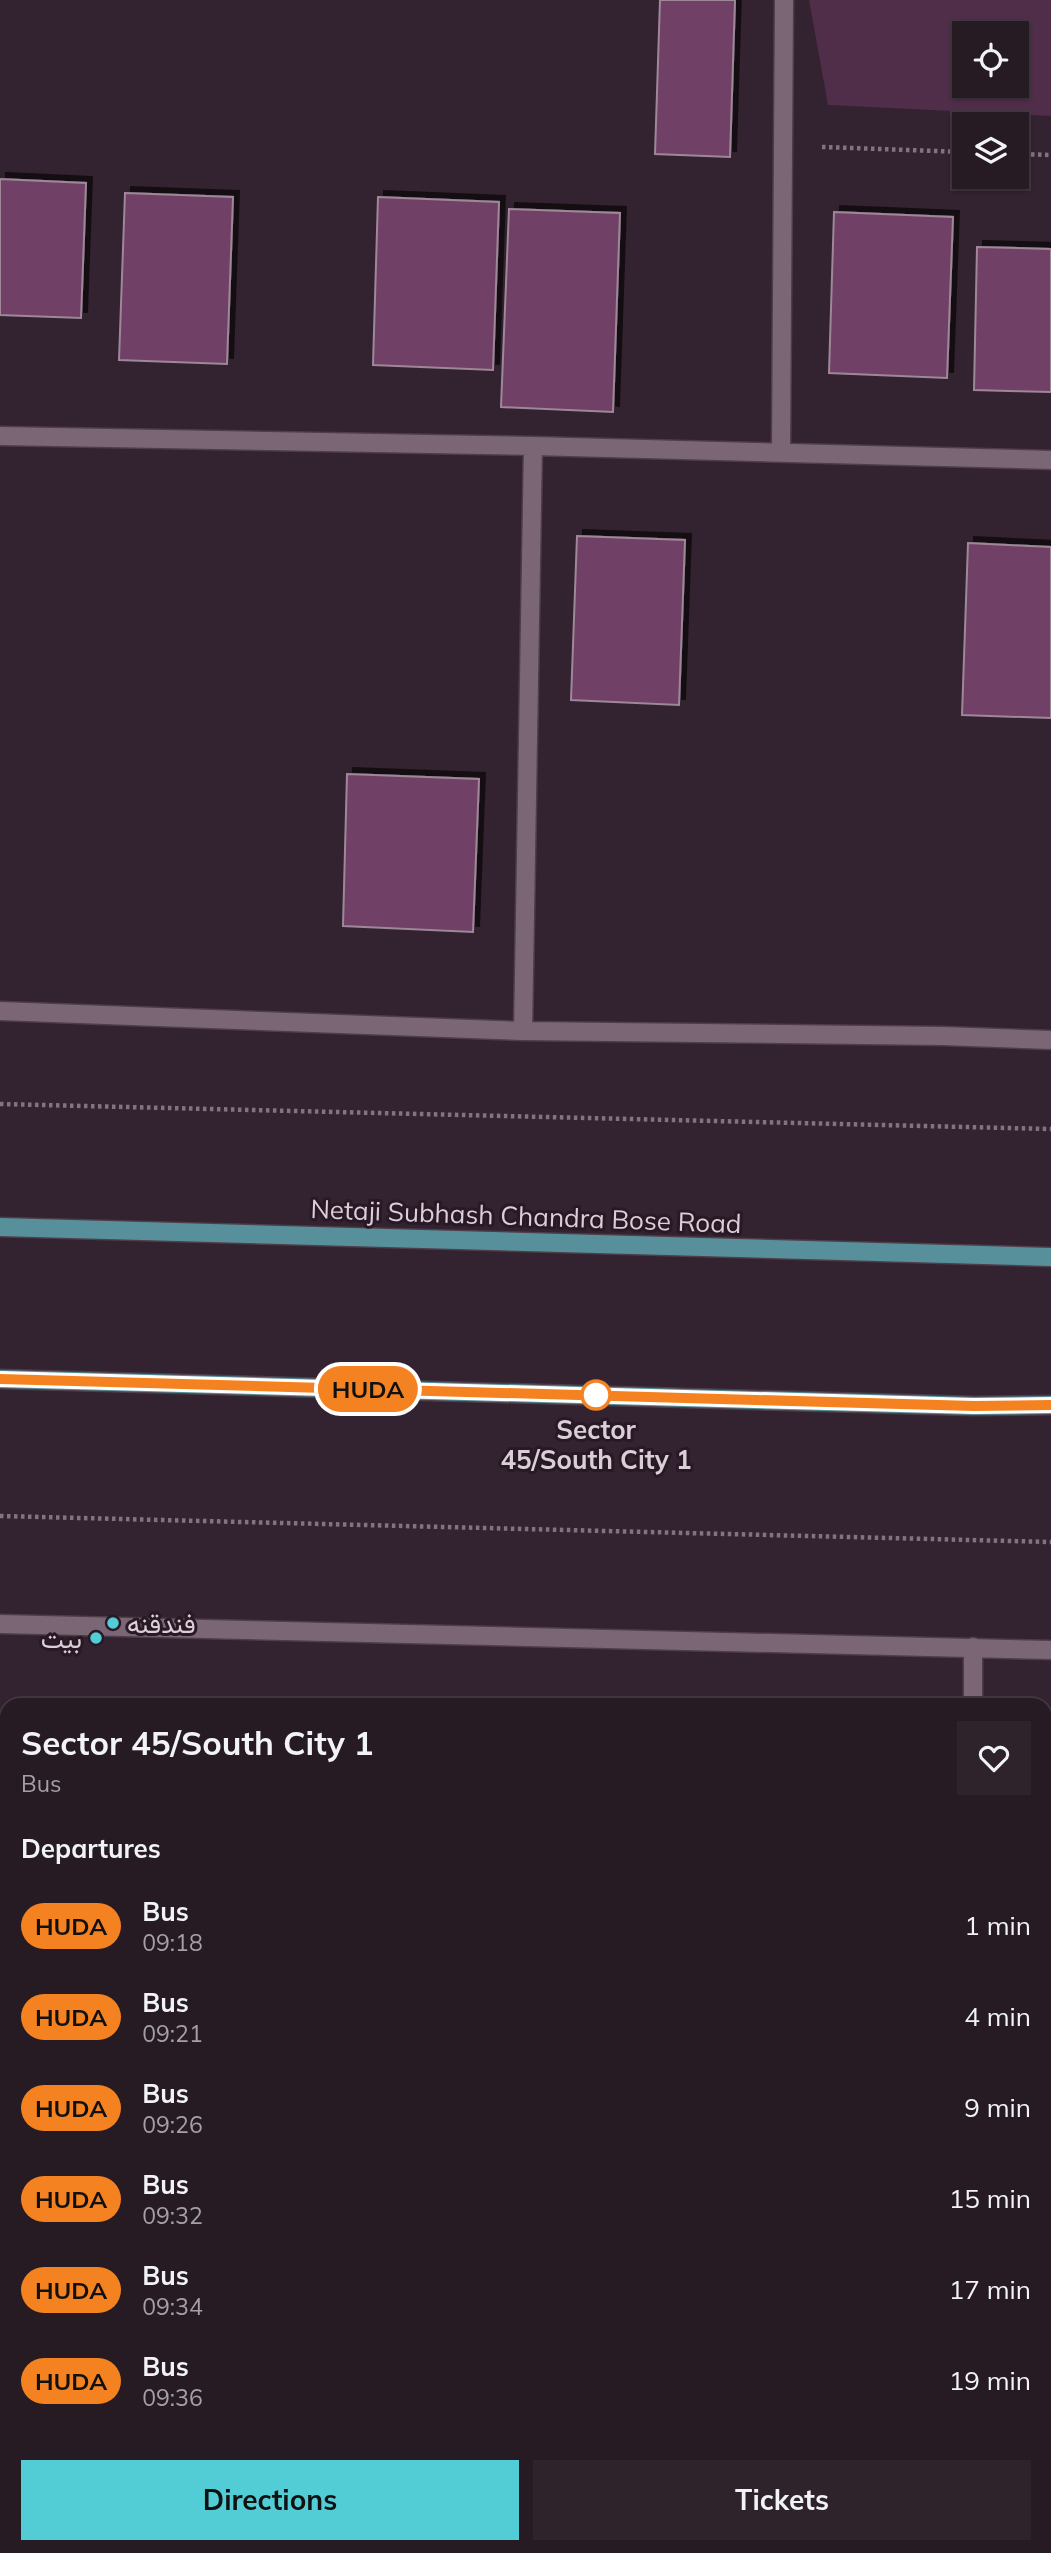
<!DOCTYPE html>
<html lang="en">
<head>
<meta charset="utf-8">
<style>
	:root { --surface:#261a23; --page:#2e232b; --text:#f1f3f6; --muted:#a4a1a6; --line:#423841; --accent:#52ccd5 }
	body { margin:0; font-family:Mulish,Vazirmatn,sans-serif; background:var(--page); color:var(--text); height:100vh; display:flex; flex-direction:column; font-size:26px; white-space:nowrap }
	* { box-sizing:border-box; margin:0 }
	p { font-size:23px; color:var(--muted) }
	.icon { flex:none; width:38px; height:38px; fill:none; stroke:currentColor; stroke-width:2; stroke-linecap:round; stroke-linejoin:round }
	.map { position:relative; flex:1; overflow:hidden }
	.panel { position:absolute; left:0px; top:1698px; width:1052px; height:856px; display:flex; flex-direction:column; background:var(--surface); border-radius:21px 21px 0 0; box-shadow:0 2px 5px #0004,0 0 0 2px var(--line) }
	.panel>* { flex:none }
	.badge { padding:0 14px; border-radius:23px; font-size:24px; line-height:46px }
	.buttons { position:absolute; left:952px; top:21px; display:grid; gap:14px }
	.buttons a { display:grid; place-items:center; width:77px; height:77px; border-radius:0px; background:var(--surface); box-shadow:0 2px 5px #0004,0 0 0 2px var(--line); font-size:35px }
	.map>.badge { position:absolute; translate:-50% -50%; box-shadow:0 0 0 4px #fff }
	h2 { padding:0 21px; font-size:26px; line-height:63px }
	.round { display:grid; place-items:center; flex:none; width:74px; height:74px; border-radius:0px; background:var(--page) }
	.headline { display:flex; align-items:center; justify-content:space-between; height:119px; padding:0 21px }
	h1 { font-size:33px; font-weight:700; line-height:52px }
	.action { display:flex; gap:14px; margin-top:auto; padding:14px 21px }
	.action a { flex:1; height:80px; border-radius:0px; background:var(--accent); color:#111; font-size:28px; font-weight:700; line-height:80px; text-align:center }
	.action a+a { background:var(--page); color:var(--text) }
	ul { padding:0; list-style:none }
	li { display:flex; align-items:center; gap:21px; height:91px; padding:0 21px }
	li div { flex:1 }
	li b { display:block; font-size:26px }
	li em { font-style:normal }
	li .badge { min-width:77px; font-weight:700; text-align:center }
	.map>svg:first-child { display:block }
</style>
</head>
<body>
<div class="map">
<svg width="1051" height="2553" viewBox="0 0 1051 2553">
	<defs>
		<filter id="shadow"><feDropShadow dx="6" dy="-6" stdDeviation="0" flood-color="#0009"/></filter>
	</defs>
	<rect width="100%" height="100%" fill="#33222f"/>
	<path fill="#502d49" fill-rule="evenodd" d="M809,0H1051V116L828,105ZM964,33H1017V86H964Z"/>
	<path fill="#713f66" stroke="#9e8898" stroke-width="2" filter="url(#shadow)" d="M660,0H735L730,157L655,154Z
		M0,179L86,183L81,318L0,315Z
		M125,193L233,197L227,364L119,360Z
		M378,197L499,202L493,370L373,365Z
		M509,209L620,213L613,412L501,407Z
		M834,212L953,217L947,378L829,373Z
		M977,247L1051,249V392L974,390Z
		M577,536L685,540L679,705L571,700Z
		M968,543L1051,547V718L962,715Z
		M347,774L479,779L473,932L343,926Z
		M1051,1760V1829H1049Z
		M0,2468L7,2469V2546H79V2553H0Z
		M658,2546H774V2553H658Z
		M804,2546H898L897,2553H804Z"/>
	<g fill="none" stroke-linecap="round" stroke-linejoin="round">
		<defs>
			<path id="minor" d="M0,436L533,446L1051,460
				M781,452L784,0
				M0,1011L523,1031L943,1036L1051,1040
				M523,1031L533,446
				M0,1624L1051,1650
				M973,1704V1647
				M0,2225H7
				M964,2553V2546"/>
			<path id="major" d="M0,1227L1051,1257
				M0,1379L974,1406L1051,1405"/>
		</defs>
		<use href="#minor" stroke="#4d3e49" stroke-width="21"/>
		<use href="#major" stroke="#4d3e49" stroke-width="21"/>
		<path stroke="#82747f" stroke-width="4.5" stroke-dasharray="3.5 3.5" stroke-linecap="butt" d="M822,147L964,152
			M1017,154L1051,155
			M0,1104L1051,1129
			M0,1516L1051,1542"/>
		<use href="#minor" stroke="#7b6675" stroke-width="18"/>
		<use href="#major" stroke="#578f9a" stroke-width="18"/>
	</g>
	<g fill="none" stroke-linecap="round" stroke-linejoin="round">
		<defs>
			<path id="line" d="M0,1379L974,1406L1051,1405"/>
		</defs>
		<use href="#line" stroke="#fff" stroke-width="16"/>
		<use href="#line" stroke="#f58220" stroke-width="10"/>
	</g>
	<circle fill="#fff" stroke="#f58220" stroke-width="3.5" cx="596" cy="1395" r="14"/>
	<g fill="#52ccd5" stroke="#291825" stroke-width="2.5">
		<circle cx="113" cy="1623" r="7"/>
		<circle cx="96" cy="1638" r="7"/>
	</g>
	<g text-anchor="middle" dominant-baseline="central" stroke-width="6" stroke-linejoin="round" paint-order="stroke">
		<g font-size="26" fill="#daced7" stroke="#291825">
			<text transform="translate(526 1216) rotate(2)">Netaji Subhash Chandra Bose Road</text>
		</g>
		<g font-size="26" font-weight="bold" fill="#daced7" stroke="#291825">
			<text x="596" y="1429">Sector<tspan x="596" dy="30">45/South City 1</tspan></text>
		</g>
		<g font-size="26" fill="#daced7" stroke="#291825" text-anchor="start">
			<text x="127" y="1623">فندقنه</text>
			<text x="82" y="1638" text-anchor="end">بيت</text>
		</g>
	</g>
</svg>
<div class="buttons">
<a><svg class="icon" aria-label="locate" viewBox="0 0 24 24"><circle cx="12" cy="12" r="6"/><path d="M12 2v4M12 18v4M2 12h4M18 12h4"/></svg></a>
<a><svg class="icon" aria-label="layers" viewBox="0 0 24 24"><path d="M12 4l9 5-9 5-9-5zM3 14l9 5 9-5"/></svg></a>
</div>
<b class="badge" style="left:368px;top:1389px;background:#f58220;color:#111">HUDA</b>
<section class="panel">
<div class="headline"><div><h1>Sector 45/South City 1</h1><p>Bus</p></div><a class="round"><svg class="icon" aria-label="heart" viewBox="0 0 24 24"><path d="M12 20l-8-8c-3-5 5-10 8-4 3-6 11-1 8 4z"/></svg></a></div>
<h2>Departures</h2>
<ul>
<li><span class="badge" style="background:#f58220;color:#111">HUDA</span><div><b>Bus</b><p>09:18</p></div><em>1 min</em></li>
<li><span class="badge" style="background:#f58220;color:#111">HUDA</span><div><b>Bus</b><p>09:21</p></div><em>4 min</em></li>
<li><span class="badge" style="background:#f58220;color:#111">HUDA</span><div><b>Bus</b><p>09:26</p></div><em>9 min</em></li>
<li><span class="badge" style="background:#f58220;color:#111">HUDA</span><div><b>Bus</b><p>09:32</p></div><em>15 min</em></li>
<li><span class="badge" style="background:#f58220;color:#111">HUDA</span><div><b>Bus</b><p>09:34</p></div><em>17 min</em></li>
<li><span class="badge" style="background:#f58220;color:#111">HUDA</span><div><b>Bus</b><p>09:36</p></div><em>19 min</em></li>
</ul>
<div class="action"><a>Directions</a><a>Tickets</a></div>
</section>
</div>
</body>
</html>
